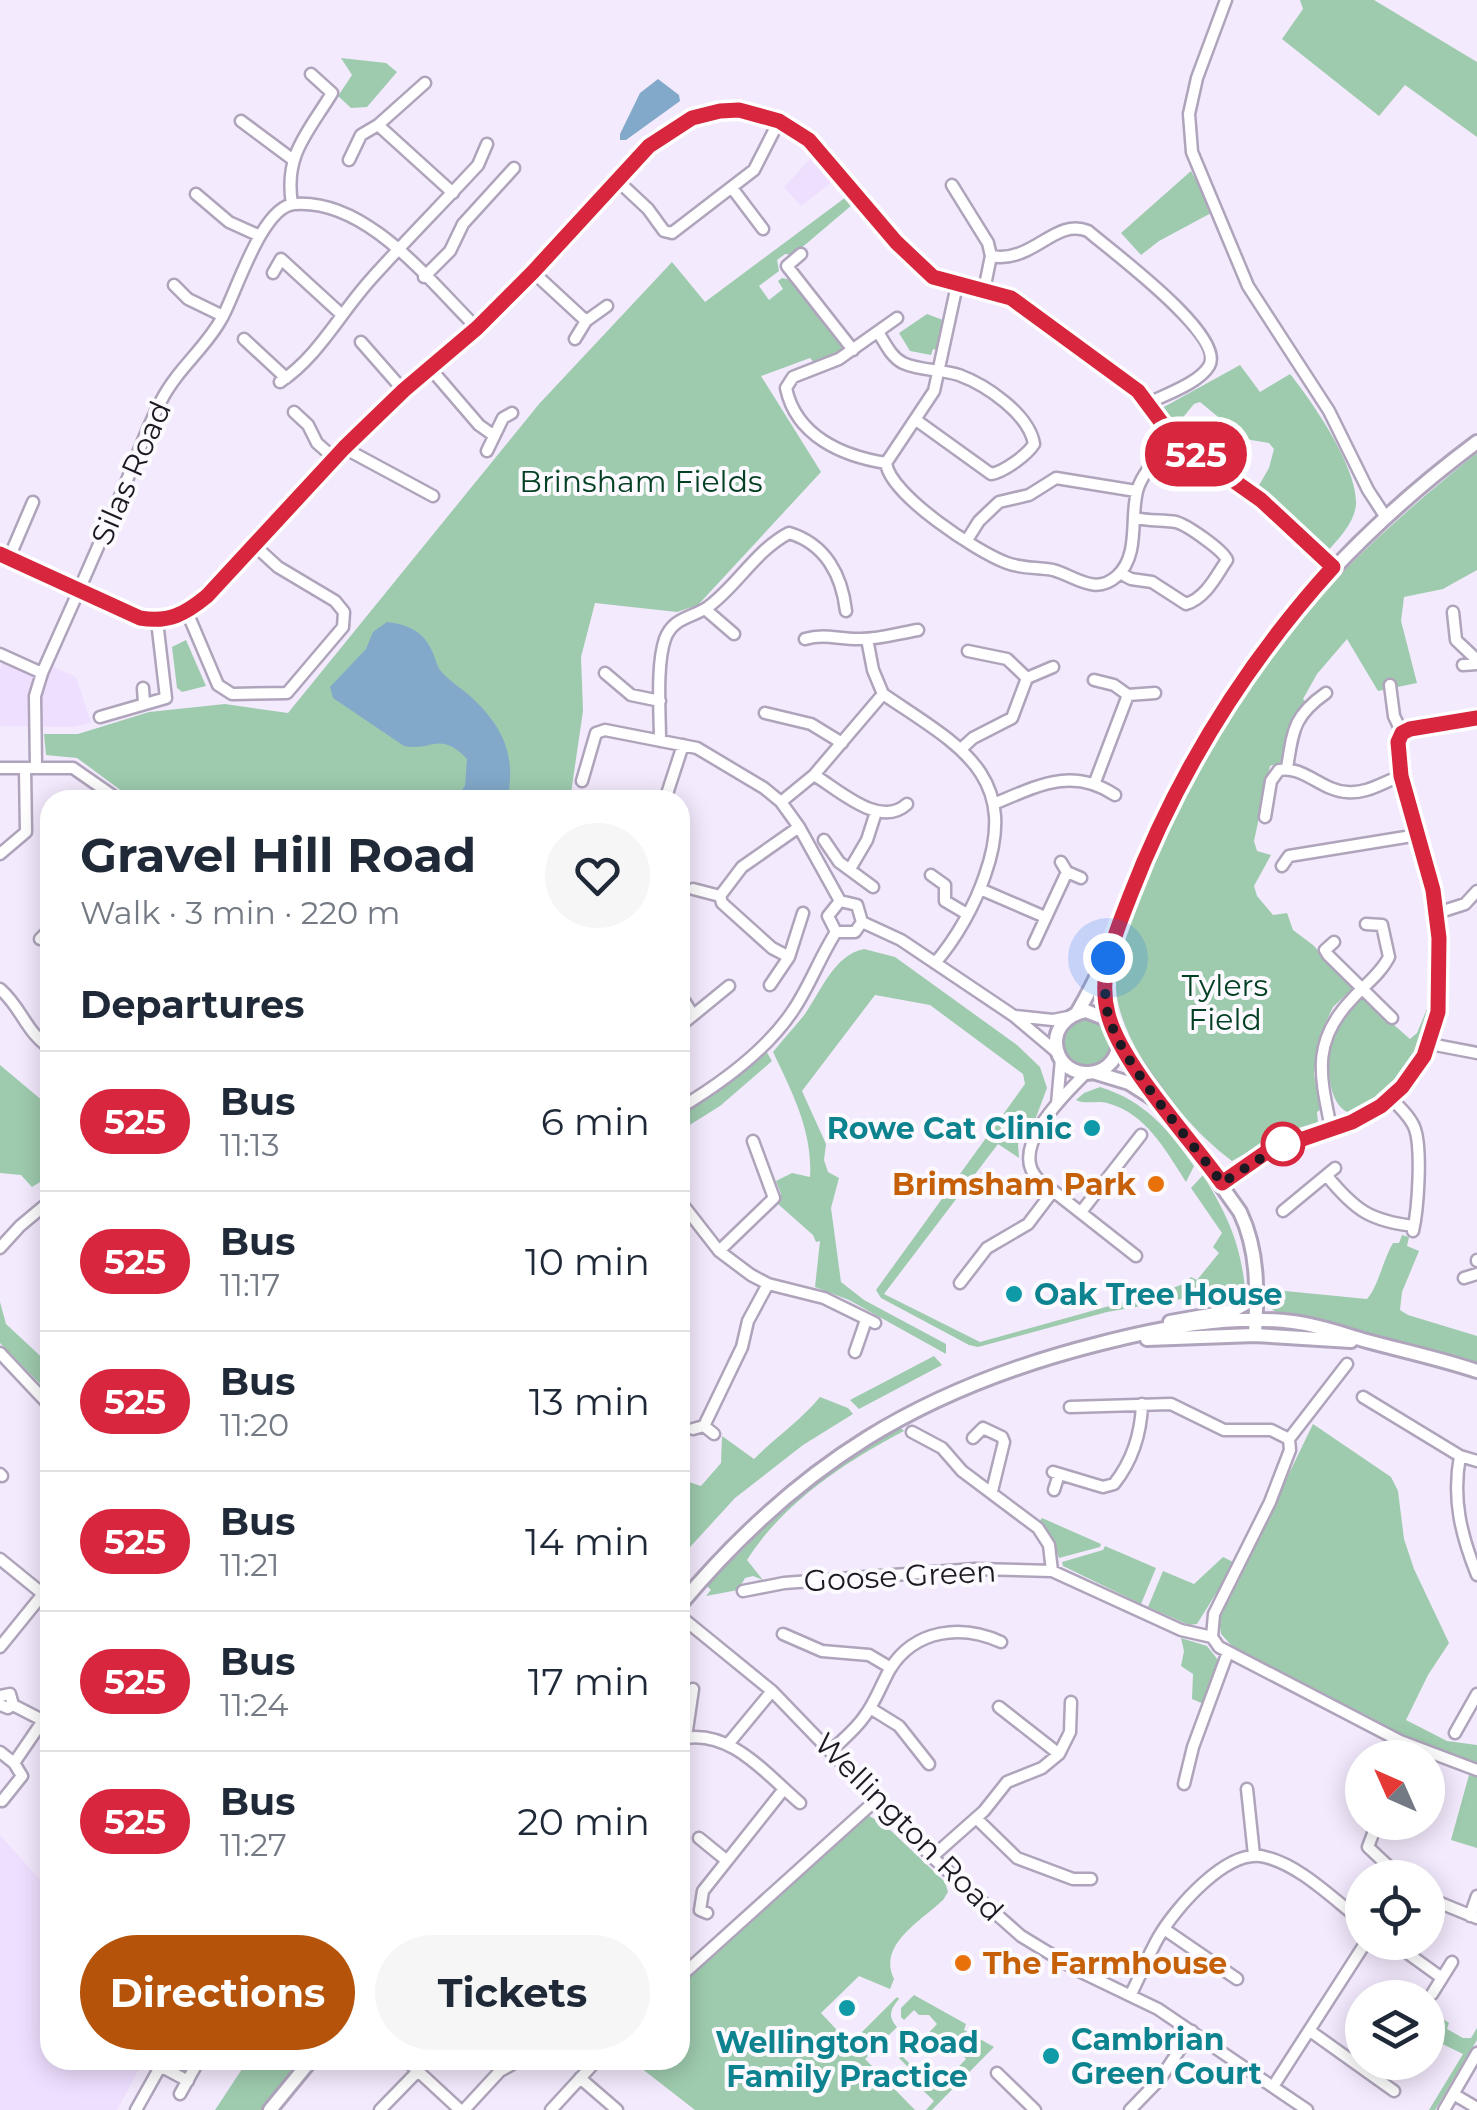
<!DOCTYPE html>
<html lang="en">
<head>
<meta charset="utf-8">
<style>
	:root { --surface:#fff; --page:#f6f6f7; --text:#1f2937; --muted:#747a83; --line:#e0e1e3; --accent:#b45309 }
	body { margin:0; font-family:Montserrat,sans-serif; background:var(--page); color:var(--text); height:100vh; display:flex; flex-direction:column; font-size:38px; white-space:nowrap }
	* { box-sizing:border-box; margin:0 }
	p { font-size:32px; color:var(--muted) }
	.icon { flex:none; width:55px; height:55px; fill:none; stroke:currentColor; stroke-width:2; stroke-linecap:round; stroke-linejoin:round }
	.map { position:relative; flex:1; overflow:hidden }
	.side { position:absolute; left:40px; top:790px; width:650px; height:1280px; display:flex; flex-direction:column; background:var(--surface); border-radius:30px; box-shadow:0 5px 25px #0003 }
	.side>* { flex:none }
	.badge { padding:0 20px; border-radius:32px; font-size:35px; line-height:65px }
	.needle { width:65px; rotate:315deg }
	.controls { position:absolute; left:1345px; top:1740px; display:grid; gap:20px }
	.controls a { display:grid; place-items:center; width:100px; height:100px; border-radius:50%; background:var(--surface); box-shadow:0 5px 25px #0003; font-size:50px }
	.you { position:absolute; width:50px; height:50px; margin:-25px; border:8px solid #fff; border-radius:50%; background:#1a73e8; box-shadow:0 0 0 15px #1a73e833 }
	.map>.badge { position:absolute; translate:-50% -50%; box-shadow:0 0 0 5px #fff }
	h2 { padding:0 40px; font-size:38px; line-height:90px }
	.round { display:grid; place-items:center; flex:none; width:105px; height:105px; border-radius:52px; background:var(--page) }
	.overview { display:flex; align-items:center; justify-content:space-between; height:170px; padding:0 40px }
	h1 { font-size:48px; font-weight:700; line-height:75px }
	.button { display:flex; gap:20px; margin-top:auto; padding:20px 40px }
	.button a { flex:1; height:115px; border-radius:60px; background:var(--accent); color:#fff; font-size:40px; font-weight:700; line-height:115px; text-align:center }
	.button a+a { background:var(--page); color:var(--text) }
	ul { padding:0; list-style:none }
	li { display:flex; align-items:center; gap:30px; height:140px; padding:0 40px; border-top:2px solid var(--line) }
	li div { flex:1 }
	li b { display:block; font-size:38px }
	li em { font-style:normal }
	li .badge { min-width:110px; font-weight:700; text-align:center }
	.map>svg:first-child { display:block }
</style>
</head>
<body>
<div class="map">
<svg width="1477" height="2110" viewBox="0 0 1477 2110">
	<rect width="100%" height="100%" fill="#f3eafd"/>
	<path fill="#eedfff" d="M811,158L832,182L801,206L784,187Z
		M3,661L31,674L53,667L76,677L91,723L74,727L0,726V669Z
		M0,1835L50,1891V2060H144L117,2110H0Z"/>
	<path fill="#9ecbae" d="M1300,0H1374L1477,62V137L1405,85L1379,116L1282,39L1303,9Z
		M341,58L386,63L397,72L367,107L351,108L338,96L352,75Z
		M1191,171L1213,212L1159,241L1141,255L1121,233Z
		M846,197L852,205L793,255L785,254L777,260L779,271L759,286L769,300L783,289L778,281L782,278L791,280L842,345L841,353L816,365L810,358L761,376L821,472L698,605L677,612L595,603L581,657L583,711L570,800H320L302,796L242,793L202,800H134L77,758L46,755L44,734H78L149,712L225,704L288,713L539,404L672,262L705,302Z
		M927,314L943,320L938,350L933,349L931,355L910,351L899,333Z
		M1240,365L1260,392L1290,374C1312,401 1358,468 1356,504C1355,522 1339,538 1328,551L1258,487L1269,468L1274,449L1269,443L1245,439L1200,402L1194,404L1175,427L1162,408Z
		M1477,453V570L1443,589L1404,597L1401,621L1417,683L1378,691L1347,639L1317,674L1303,699L1306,702C1289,721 1286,738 1281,762L1270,766L1254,841L1257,851L1271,855L1254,886L1257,896L1273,915L1287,913L1293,930L1313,945L1353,988L1333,1007L1320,1035L1314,1074L1320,1110L1317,1112L1318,1122L1282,1133L1232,1161C1187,1128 1119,1046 1116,988C1113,948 1133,908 1148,872C1176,805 1217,724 1261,666C1321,586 1399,515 1477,453Z
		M186,640L206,686L182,692L177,688L172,647Z
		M864,949L895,957L1017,1045L1040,1067L1047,1088L1035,1120L1018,1144L1019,1158L998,1144L884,1294L980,1342L1167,1290L1186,1283L1191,1277L1197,1280L1219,1253L1213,1247L1222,1233L1191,1188L1203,1175C1227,1215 1240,1241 1245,1288L1107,1312L978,1347L969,1345L881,1298L876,1290L1025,1084L1023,1074L930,1005L875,995L802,1091L826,1144L824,1160L828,1172L839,1178L831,1208L841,1282L864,1300L946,1344V1354L849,1300L815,1287L820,1241L816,1242L813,1235L778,1204L781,1194L776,1181L792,1173L810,1177C813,1132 792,1092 773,1052C783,1039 795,1027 805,1014C821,991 834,955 864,949Z
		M1362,997L1410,1039L1417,1033L1427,1009L1430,1011C1426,1051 1391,1106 1347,1112C1326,1101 1326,1057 1333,1037C1339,1023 1353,1009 1362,997Z
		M1063 1043a24 24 0 1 1 48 0a24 24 0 1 1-48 0Z
		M766,1051L772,1061L720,1106L680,1131V1116L725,1086Z
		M0,1065L50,1107V1176L32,1187L21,1175L0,1173Z
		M1100,1087C1145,1101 1168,1129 1194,1166L1186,1182C1166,1151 1146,1113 1107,1103C1096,1100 1086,1105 1076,1100L1084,1093Z
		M1402,1235L1409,1237L1407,1246L1419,1251L1402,1292L1400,1310L1408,1315L1477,1336V1363L1382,1336L1282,1317L1268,1306L1264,1293L1275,1290L1367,1299C1378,1287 1383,1260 1393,1243H1399Z
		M0,1302L6,1324L50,1365V1394L0,1343Z
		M934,1356L942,1365L859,1409L850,1400Z
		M820,1397L848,1408L853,1414L803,1445L735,1498L680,1558V1479L701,1486L721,1463L722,1436L754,1459C776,1437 800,1421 820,1397Z
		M1313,1424L1391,1477L1398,1491L1404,1539L1414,1569L1449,1643L1428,1675L1406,1720L1447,1741L1477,1745V1764C1391,1736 1312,1689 1232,1646L1221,1634L1219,1618Z
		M900,1427L904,1431C846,1461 782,1504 747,1560L763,1580L753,1576L745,1578L738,1590L706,1596L711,1590L707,1586C767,1522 822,1469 900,1427Z
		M1042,1518L1101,1544L1100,1547L1059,1558L1051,1536L1039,1522Z
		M1105,1546L1156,1568L1141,1604L1063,1566L1062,1562L1103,1550Z
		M1223,1557L1235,1563L1197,1624L1189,1625L1148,1607L1163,1571L1194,1584Z
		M1181,1638L1207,1646L1218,1660L1204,1704L1192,1699L1193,1674L1181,1666L1184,1651Z
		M1469,1775L1477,1777V1848L1451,1840Z
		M866,1814L886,1826L945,1882L948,1892L943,1900C921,1921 877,1945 894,1979L890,1989L859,1976L821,2013L850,2044L897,1997L899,1999C891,2008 887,2017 897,2027L865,2059L915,2110H695L641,2068L625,2060H680V1984Z
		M914,1995L966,2024L964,2030L994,2047L932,2110H926L934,2101L906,2074L910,2069L899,2058L902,2056L932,2086L935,2083L939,2087L966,2059L943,2036L933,2045L924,2038L937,2024L929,2015H919L914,2010L904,2020L901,2017V2008Z
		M1429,2009L1449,2023L1447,2029L1463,2038H1471L1477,2028V2040L1435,2110H1429L1463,2054L1428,2037Z
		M248,2060H259L267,2065L271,2060H304L264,2110H215Z"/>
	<path fill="#82a9ca" d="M658,79L679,95L680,101L626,140H620V134L640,93Z
		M387,622C406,624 423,631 431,649C435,656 436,664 440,670C448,680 461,688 470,696C503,726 517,756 507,800H454L465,786L467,759C439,730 432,752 404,746L333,698L330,687L366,649L373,632Z"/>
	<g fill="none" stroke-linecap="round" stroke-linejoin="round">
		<defs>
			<path id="minor" d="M1226,0L1197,78L1189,114L1192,152L1248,286L1329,411L1368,490L1385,516
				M241,121L292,159
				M378,125L453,193
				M349,160L361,135L378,125L425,83
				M618,181L648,209L664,231L672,233L754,170L779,121
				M952,185L988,243L991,256L984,290
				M732,188L763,229
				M196,194L229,222L260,236
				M292,204C284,155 307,134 332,93L311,74
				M801,254L787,266L853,350
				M991,256C1033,264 1055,217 1088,231C1111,251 1227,336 1209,366C1199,383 1166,394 1149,403
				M533,272L586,321
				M273,273L281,259L341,314
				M424,277L450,251L463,224L514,168
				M174,285L188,299L223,316
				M957,285L934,391L886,463C890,495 977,552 1007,563C1023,569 1037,567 1053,570C1075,576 1095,596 1117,576C1141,554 1129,515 1138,488C1144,470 1162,453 1173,438
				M878,332C885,343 891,357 903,363C920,371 941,369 959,375C986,385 1029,414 1034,444C1027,455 1004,472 991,474L916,420
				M244,339L286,378
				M575,339L586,321L607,306
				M361,342L404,391
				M430,368L479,425L493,435
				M280,382C319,356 340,313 372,278C406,240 443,203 478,165L487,144
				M294,412L308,425L317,443L334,458
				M344,448L433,496
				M487,451L503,418L512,413
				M886,463C842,456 796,436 786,388L793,377L839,359L897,318
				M967,540L979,521L999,502L1029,495L1056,478L1136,491
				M0,554L140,617L157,621L187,612L344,448L404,391L477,328L533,272L649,145L692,119L739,110L779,121L809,140L897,242L933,277L1011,298L1138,391L1173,438L1261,500L1333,567
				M9,558L33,502
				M1120,573L1131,579L1152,582L1186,604C1206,598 1216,576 1227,560C1223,550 1187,525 1176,522C1163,520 1148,521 1135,518
				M705,609L734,634
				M187,612L218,685L232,694L287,693L343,627L344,612L335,601L278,567L254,545
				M1453,612L1456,640L1476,659
				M805,639C825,633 841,640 861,639C881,639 899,633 918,630
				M867,639L873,670L883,694
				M968,651L1007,659L1027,678L1053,667
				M0,654L42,673
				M1463,665L1477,664
				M605,673L631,695L660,701
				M1094,680L1114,685L1128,695L1155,693
				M143,688L144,703
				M765,713L811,724L842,743
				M100,717L166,698L157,621
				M1402,733L1477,718
				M660,741C660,713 656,665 665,639C673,617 692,618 708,607C738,585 755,551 789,533C826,544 842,576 846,611
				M961,749L973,738L1012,718L1027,678
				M36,767L35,696L42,673C69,613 96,552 122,492C135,462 146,430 161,401C177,369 207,347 223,316C237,290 262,207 294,204C367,198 430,282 477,328
				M0,768H73L119,800
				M1287,768C1293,731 1293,716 1326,693
				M814,775C839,790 880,829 907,804
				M582,781L596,733L605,730L697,748L764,788L781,802L799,827L840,901
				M1095,782L1128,695
				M665,800L683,745
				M781,802L814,775L883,694C956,744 1021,773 985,875C975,905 956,939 935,963
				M996,803C1039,785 1073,767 1115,795
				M1265,817L1271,781L1279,770C1303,765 1322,791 1347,792C1367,794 1383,782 1401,776
				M824,840L839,862L873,887
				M0,854L26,832L25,768
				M1061,862L1067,872L1081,878
				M1282,866L1289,856L1418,835
				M850,869L867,840L876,812
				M931,875L945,885V901L967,914
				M693,889L720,896
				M980,889L1045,917
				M1437,913L1465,904L1477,891
				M862,922L901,940L1014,1016L1059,1054
				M836,932L828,916L840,901L857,905L862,922
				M836,932H855L862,922
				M40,939L50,929
				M1334,942L1325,950L1328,955L1392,1018
				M1034,943L1067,872
				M789,957L772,948L722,903L720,896L742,867L799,827
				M770,985L789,957L803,913
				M0,989C22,1008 25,1031 50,1048
				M685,1002L693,1015
				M1015,1016L1053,1020L1068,1017
				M680,1026L729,986
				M1430,1044L1477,1053
				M1085,1074C1063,1096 1008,1149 1038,1179L1136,1256
				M1391,1098C1399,1107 1411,1117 1415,1129C1422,1150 1418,1209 1413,1231
				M1057,1104L1061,1059
				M680,1108C720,1084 768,1049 794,1009C810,985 820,957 836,932
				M1331,1128C1320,1075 1311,1041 1353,998C1365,985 1381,973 1389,957L1382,925L1366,924
				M1327,1176C1355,1210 1370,1221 1414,1226
				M1222,1183C1240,1170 1259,1154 1280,1145C1318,1129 1361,1126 1392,1097C1463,1031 1443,919 1418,836C1411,810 1388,757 1402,733L1394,716L1390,685
				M680,1201L719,1251L751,1275L768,1284L824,1298L875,1323
				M1283,1211L1335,1168
				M1081,1212L1141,1135
				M0,1248L20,1226L50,1201
				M719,1251L774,1198L753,1141
				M1477,1260V1261
				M1464,1278L1477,1274
				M960,1283L987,1248L1028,1224L1053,1191
				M855,1352L866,1320
				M0,1353L50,1406
				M1347,1364L1289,1439L1290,1450L1270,1502L1214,1614L1212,1637L1219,1647L1400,1741L1477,1770
				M1363,1397L1460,1456L1477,1461
				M1070,1407L1171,1404L1224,1430H1271L1289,1439
				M704,1426L742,1347L748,1321L768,1284
				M693,1429L704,1426L714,1434
				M912,1432L942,1448L962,1471L1038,1528L1049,1545L1052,1571
				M973,1438L983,1428L1002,1437L1004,1442L992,1491
				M1460,1456C1452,1499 1461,1535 1477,1575
				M1053,1472L1103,1487L1114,1484C1133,1460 1141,1434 1142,1404
				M0,1474L2,1476
				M1054,1490L1059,1474
				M0,1559L43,1594L50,1595
				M743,1591L784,1583L975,1569L1052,1571L1181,1630L1212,1637
				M680,1616L772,1691L932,1857L1021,1936L1077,1970L1158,2009L1307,2110
				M783,1634L822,1651L869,1655L891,1668
				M0,1647L43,1594
				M0,1696L10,1694L13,1705
				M0,1705L8,1708L13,1705L50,1724
				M999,1707L1059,1754
				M870,1708L899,1726L929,1764
				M1455,1733L1477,1694
				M686,1737L693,1689
				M680,1739C729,1727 766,1774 800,1803
				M729,1743L772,1691
				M831,1751C842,1740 855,1730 864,1717C875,1703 881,1685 890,1669C915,1629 962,1624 1001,1642
				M0,1752L14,1763L22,1776L2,1801
				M14,1763L42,1722
				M1184,1784L1193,1747L1228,1652
				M1247,1789L1254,1855
				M976,1818L1017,1858L1073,1879H1091
				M1374,1831L1368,1847L1401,1878
				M699,1838L726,1860
				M932,1857L984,1811L1007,1782L1042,1768L1059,1754L1070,1732L1071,1702
				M1428,1898L1477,1918
				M707,1913L700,1910L703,1891L784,1789
				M1470,1916L1477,1896
				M1164,1929L1237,1979
				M1392,1942L1442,1978
				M680,1977L875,1801
				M1131,1994C1140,1976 1148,1956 1158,1938C1175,1908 1228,1847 1265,1857C1300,1865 1334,1900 1362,1921
				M1432,1994L1452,1962
				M1310,2031L1394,2091
				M406,2060L460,2110
				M160,2066L188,2081
				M997,2073L1035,2110
				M580,2078L617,2110
				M1274,2085L1366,1942
				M180,2094L199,2060
				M1455,2095L1477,2108
				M136,2110L164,2060
				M380,2110L418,2071
				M464,2110L500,2071L511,2065
				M551,2110L597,2060
				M1130,2110L1160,2079L1192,2031
				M1444,2110L1477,2053"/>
			<path id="major" d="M1107,964C1105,981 1102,1003 1108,1019C1113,1029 1120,1034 1118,1047C1113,1080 1065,1082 1057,1050C1052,1029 1067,1015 1086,1011L1109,1020
				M1077,1013C1116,947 1137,873 1170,805C1241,658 1347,539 1477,442
				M1119,1042L1240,1212C1259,1252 1257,1292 1255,1335
				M1096,1073L1129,1083L1154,1099
				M1170,1322L1232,1311L1257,1297
				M1147,1339L1255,1335L1351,1341
				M680,1605C798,1464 920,1389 1098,1344C1160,1328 1228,1314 1293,1322C1319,1325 1342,1334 1367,1341C1404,1351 1441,1359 1477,1371
				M270,2110L311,2060"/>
		</defs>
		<use href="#minor" stroke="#afa4bb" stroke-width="15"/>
		<use href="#major" stroke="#afa4bb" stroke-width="18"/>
		<use href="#minor" stroke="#fff" stroke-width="10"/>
		<use href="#major" stroke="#fff" stroke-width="12"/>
	</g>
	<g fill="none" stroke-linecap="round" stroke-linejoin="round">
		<defs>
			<path id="line" d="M0,554L140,618C169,623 185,614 207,596L344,448L404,390L477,328L533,272L649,146L692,118L720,111L739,110L779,121L809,140L896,242L933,277L1011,298L1138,391L1173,438L1261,500L1333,567C1245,664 1177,774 1130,896C1116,933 1097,973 1108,1014C1120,1063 1190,1138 1222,1183L1268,1151L1352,1122L1381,1106L1402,1087L1424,1056L1438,1012L1439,938L1433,890L1401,776L1398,742L1402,733L1410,729L1477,718"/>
		</defs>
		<use href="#line" stroke="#fff" stroke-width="22"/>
		<use href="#line" stroke="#d7263d" stroke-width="15"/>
		<path stroke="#1d1922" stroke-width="10" stroke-dasharray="0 18" d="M1108,958C1106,977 1103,996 1108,1014C1121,1064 1189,1138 1222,1183L1283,1144"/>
	</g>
	<g fill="#0f9aa8" stroke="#fcfaff" stroke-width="4">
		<circle cx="1092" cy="1128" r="10"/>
		<circle cx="1014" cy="1294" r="10"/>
		<circle cx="847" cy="2008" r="10"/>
		<circle cx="1051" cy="2056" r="10"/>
	</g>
	<circle fill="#fff" stroke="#d7263d" stroke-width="5" cx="1283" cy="1144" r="20"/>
	<g fill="#e8710a" stroke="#fcfaff" stroke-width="4">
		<circle cx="1156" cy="1184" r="10"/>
		<circle cx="963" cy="1963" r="10"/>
	</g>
	<g text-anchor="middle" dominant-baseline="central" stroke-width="8" stroke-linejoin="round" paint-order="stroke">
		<g font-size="30" fill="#1d1922" stroke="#fcfaff">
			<text transform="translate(131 473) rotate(-66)">Silas Road</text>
			<text transform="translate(900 1576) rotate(-3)">Goose Green</text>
			<text transform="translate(909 1827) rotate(45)">Wellington Road</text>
		</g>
		<g font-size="30" fill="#033f23" stroke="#fcfaff">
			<text x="641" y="481">Brinsham Fields</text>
			<text x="1225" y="985">Tylers<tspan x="1225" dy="34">Field</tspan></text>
		</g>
		<g font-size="30" font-weight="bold" fill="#0d838f" stroke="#fcfaff" text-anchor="start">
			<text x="1072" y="1128" text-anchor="end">Rowe Cat Clinic</text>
			<text x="1034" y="1294">Oak Tree House</text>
			<text x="1071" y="2039">Cambrian<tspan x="1071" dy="34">Green Court</tspan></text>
			<text x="847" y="2042" text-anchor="middle">Wellington Road<tspan x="847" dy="34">Family Practice</tspan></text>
		</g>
		<g font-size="30" font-weight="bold" fill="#c56008" stroke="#fcfaff" text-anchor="end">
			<text x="1136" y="1184">Brimsham Park</text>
			<text x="983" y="1963" text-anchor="start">The Farmhouse</text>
		</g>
	</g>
</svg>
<div class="controls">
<a><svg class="needle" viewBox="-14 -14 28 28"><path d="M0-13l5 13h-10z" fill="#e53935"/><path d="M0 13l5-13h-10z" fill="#747a83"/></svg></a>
<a><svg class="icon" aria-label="locate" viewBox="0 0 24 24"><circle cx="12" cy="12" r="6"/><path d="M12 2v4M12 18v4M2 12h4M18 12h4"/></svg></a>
<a><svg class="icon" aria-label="layers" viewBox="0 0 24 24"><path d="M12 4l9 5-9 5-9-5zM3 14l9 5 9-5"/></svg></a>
</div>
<div class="you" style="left:1108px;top:958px"></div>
<b class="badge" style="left:1196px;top:454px;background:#d7263d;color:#fff">525</b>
<section class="side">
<div class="overview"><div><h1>Gravel Hill Road</h1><p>Walk · 3 min · 220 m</p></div><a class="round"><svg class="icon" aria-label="heart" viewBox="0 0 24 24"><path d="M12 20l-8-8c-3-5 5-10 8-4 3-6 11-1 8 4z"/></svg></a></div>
<h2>Departures</h2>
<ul>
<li><span class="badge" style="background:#d7263d;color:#fff">525</span><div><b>Bus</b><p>11:13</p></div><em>6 min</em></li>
<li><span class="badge" style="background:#d7263d;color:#fff">525</span><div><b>Bus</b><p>11:17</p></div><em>10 min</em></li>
<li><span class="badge" style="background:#d7263d;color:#fff">525</span><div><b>Bus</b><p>11:20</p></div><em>13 min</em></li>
<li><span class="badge" style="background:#d7263d;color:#fff">525</span><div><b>Bus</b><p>11:21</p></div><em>14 min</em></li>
<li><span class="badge" style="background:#d7263d;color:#fff">525</span><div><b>Bus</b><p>11:24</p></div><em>17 min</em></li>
<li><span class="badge" style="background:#d7263d;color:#fff">525</span><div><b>Bus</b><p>11:27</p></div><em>20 min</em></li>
</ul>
<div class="button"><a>Directions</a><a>Tickets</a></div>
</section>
</div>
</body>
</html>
